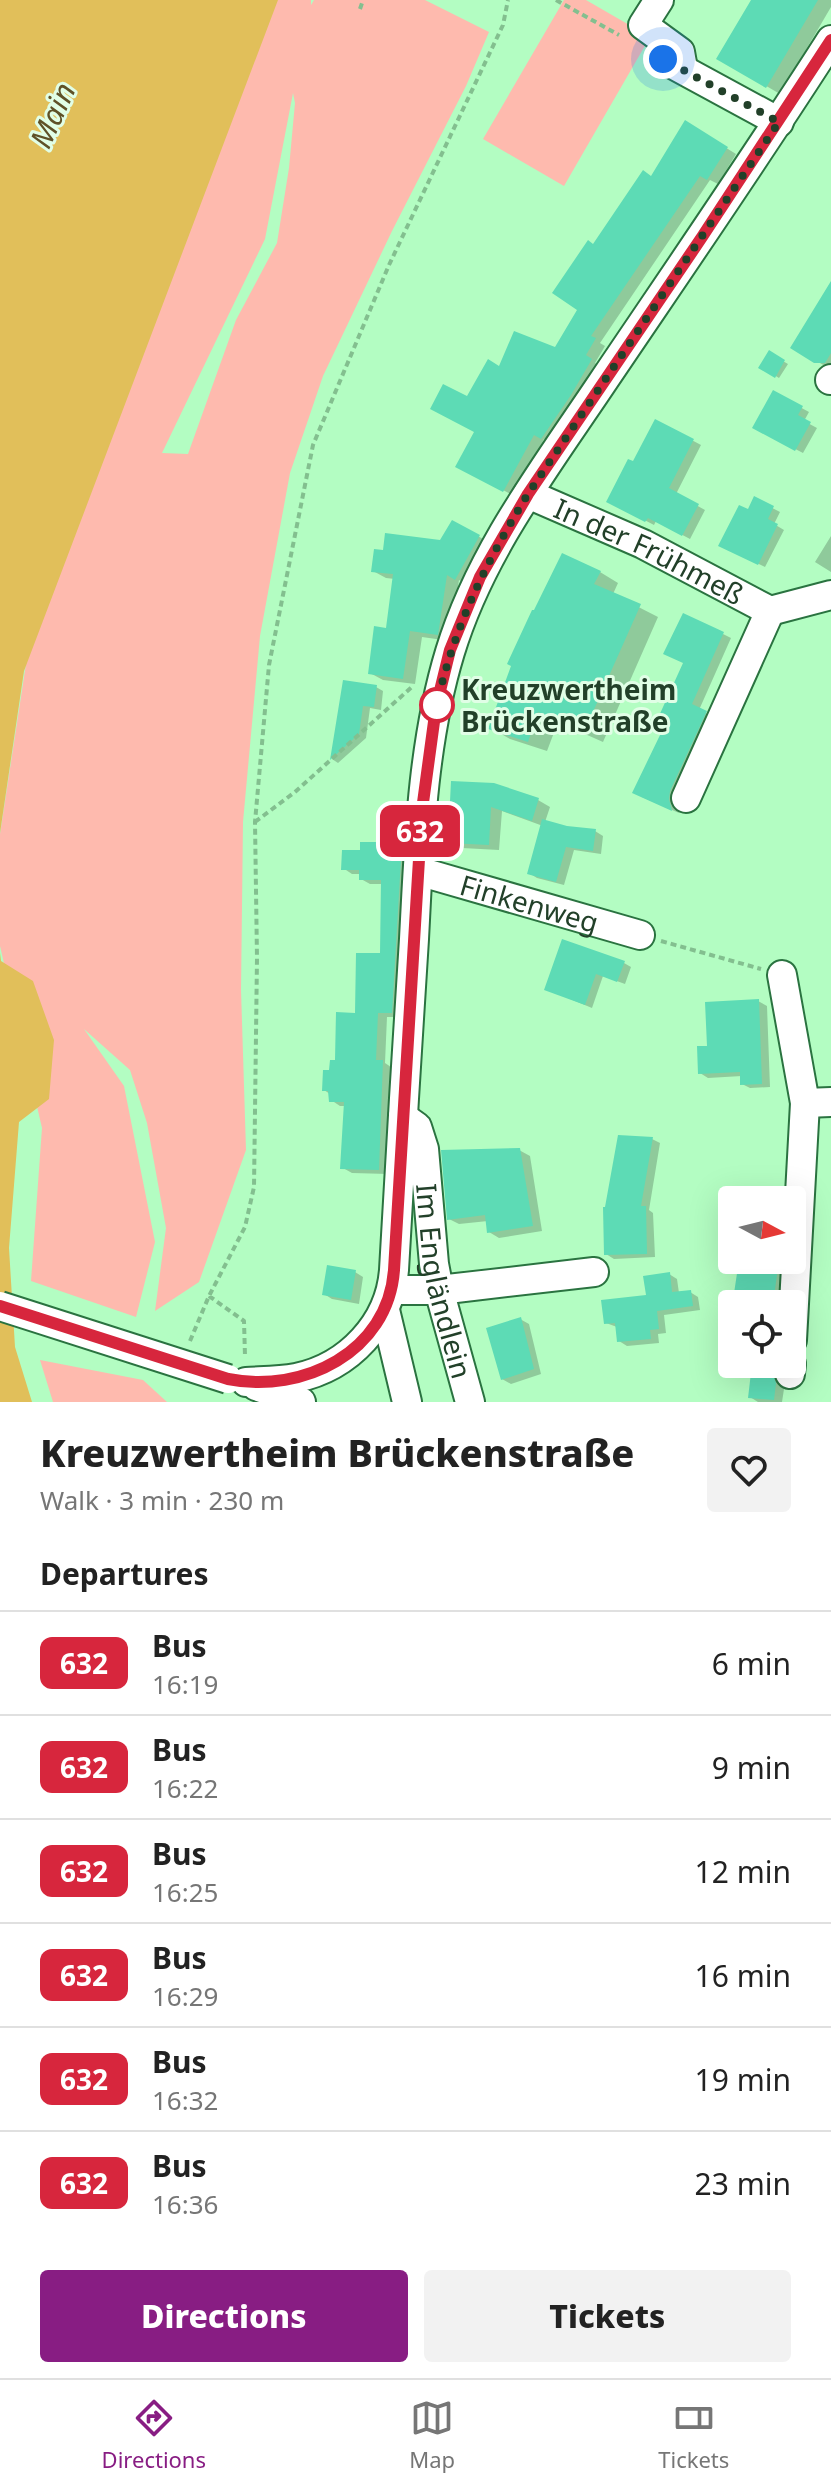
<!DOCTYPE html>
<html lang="en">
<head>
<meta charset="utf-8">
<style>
	:root { --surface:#fff; --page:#f2f2f2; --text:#222; --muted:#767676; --line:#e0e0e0; --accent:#881d83 }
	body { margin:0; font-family:"Noto Sans",sans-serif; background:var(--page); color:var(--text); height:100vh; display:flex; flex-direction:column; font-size:30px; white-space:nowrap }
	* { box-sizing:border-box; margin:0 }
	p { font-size:26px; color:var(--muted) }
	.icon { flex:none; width:44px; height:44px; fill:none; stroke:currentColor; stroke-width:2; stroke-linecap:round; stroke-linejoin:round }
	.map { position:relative; height:1402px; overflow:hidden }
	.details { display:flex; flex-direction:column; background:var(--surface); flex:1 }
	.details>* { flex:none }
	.badge { padding:0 16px; border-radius:12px; font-size:28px; line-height:52px }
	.needle { width:52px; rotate:97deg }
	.controls { position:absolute; left:718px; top:1186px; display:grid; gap:16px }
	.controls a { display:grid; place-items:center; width:88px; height:88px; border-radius:8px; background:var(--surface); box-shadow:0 8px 32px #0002; font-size:40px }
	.you { position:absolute; width:40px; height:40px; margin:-20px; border:6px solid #fff; border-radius:50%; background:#1a73e8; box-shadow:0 0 0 12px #1a73e833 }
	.map>.badge { position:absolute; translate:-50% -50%; box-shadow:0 0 0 4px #fff }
	h2 { padding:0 40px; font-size:30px; line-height:72px }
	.round { display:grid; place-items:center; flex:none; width:84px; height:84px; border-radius:8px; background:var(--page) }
	.summary { display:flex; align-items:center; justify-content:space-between; height:136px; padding:0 40px }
	h1 { font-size:38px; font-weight:800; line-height:60px }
	.button { display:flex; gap:16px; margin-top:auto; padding:16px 40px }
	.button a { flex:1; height:92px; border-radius:8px; background:var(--accent); color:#fff; font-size:32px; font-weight:800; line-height:92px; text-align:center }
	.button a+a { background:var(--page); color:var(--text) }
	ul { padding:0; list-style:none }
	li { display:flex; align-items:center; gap:24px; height:104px; padding:0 40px; border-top:2px solid var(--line) }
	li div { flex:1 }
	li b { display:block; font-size:30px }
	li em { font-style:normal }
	li .badge { min-width:88px; font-weight:700; text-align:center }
	.dock { display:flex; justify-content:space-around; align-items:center; height:112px; border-top:2px solid var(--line); background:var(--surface); font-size:22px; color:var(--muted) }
	.dock a { display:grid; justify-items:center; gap:4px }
	.dock .active { color:var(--accent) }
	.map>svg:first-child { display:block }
</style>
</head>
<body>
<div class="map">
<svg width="831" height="1402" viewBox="0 0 831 1402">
	<rect width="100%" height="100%" fill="#b3fdc2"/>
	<path fill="#febaae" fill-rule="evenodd" d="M263,0H311V5L314,0H425L489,32L466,86L392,231L323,376L290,473L260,636L243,822L241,990L246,1150L199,1282L155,1311L166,1228L147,1123L130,1070L84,1029L124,1086L155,1242L136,1317L31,1281L42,1128L0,946V834L26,664ZM293,93L295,103L289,168L277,243L236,320L188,454L162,453L265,239Z
		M564,0H586L650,37L564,186L483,139Z
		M40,1360L143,1380L167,1402H53Z"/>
	<path fill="#e1bf5a" d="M0,0H278L24,671L0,833Z
		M0,953L1,961L33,981L54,1040L49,1099L19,1122L9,1248L15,1347L32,1402H0Z"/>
	<path fill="#0003" d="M753,0H831V7L780,94L719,58Z
		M686,123L736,154L718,184L710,180L600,343L605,346L595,363L600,366L551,443L544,439L514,496L458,466L476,431L467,399L500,368L556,350L579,309L593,246L652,178Z
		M831,282V367L825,366L793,347Z
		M769,353L788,364L779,378L761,367Z
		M774,393L809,412L804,421L817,428L803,453L755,428Z
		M656,421L701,445L676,494L705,510L690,539L656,521L654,525L608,501L634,464Z
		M755,499L780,512L774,524L784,530L765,567L728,549Z
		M453,522L492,544L468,585L459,580L450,641L422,637L415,684L383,680L370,673L388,630L395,579L386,578L373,571L385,552L442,543Z
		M831,536V572L815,562Z
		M600,572L618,583L613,594L658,617L603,742L558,722L547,751L510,739L491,728Z
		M723,634L731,638L699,710L714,717L677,805L679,813L642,797L686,663Z
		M344,682L376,687L383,691L381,710L370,708L366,738L338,763L332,759Z
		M453,783L538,800L550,807L545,822L567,828L595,831L603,836L601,854L574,850L564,885L537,878L529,873L543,826L502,811L499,850L462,848L450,842Z
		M402,844L411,850L401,1017H387L385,1063L391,1067L388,1174L352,1173L343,1168L346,1106H340L331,1100L330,1094L324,1090L381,955L383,884H370L361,879V874H352L343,868L362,852Z
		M624,963L631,967L625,984L603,976L592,1008L546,989Z
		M758,1001L767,1006L770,1087L750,1088L742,1084V1076L708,1078L700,1073L710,1048Z
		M652,1139L660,1143L649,1210L653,1213L655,1257L614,1259L606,1254Z
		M519,1150L530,1156L542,1231L499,1238L489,1232L488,1221L459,1224L449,1219Z
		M741,1260H786L781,1304H742L736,1298Z
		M355,1272L363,1277L359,1304L332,1299L324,1294Z
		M669,1274L677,1279L679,1293L690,1292L698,1297L700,1310L664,1315L666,1333L658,1334L659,1343L627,1346L619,1341L617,1327L606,1323L648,1297Z
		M520,1319L529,1324L541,1374L511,1384L502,1379Z
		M736,1364H783L781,1379L784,1389L782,1402H758L750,1397L753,1378L744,1377L736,1372Z"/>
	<path fill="#5ddbb5" d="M751,0H818L766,88L716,59Z
		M685,120L728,147L707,180L700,176L591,336L596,338L586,355L592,359L571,395L541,439L534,435L503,492L455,467L474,432L430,409L443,384L467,396L488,359L499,366L514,331L555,347L577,310L552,293L588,240L593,244L643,170L651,176Z
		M831,281V353L825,363H814L790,348Z
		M769,350L785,360L775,378L758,368Z
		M773,390L803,406L798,415L811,422L795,451L752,428Z
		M655,419L694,439L669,488L699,504L682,536L648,518L645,522L606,502L628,459L633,461Z
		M754,496L774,506L768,519L778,524L758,565L718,546L739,505L748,509Z
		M452,520L480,535L455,580L447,575L438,635L410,631L403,679L368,674L374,626L386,628L393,574L371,572L374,549L383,550L385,533L440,540Z
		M562,553L601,571L594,584L641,604L584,732L538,712L528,742L488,729L511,666L507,664L532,610H534Z
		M683,613L724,632L692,704L707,711L670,791L669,799L672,811L632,793L661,733L653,729L683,663L663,654Z
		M343,680L377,685L374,707L363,706L359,734L330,760Z
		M451,781L494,783L539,798L532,821L491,807L489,845L448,843Z
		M542,819L567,826L596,829L593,851L566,847L556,882L527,874Z
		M360,842H402L392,1013H378L376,1060H383L379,1170L340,1169L344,1102H329L328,1091H322L323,1070H329L330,1060H335L336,1012L355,1013L356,953H380L381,880H359V870H341L342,850H360Z
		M562,939L625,961L617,982L596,974L585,1005L544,990Z
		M759,999L762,1084L740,1085V1072L698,1074L697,1046H707L705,1002Z
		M618,1135L653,1137L641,1206H646L647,1254L604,1255L603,1207H605Z
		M520,1148L533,1226L487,1233L485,1215L447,1220L441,1150Z
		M739,1260H779L773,1304L733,1300Z
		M327,1265L356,1270L351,1300L322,1295Z
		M670,1272L672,1292L691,1290L693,1306L657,1311L659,1329L650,1330L651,1339L617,1342L615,1323L604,1324L601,1300L646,1295L643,1276Z
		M521,1317L534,1369L501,1380L486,1328Z
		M752,1364H774L773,1373L776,1383L774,1400L748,1398Z"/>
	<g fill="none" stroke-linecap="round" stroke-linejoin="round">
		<defs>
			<g id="minor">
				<path d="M659,0L643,25L680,52L683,69"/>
				<path d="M663,59L779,122"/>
				<path d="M830,380L831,379"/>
				<path id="s1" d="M528,494L643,544L770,611L831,595"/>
				<path d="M686,798L770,611"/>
				<path id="s2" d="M418,871L640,935"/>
				<path d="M782,975L805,1103L792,1340"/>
				<path d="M805,1103L831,1102"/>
				<path id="s3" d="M403,1117L417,1127L424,1149L434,1264L439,1290L470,1402"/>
				<path d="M392,1290H439L594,1272"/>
				<path d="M385,1310L407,1402"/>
				<path d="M790,1374L791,1364"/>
				<path d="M246,1382C262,1381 280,1381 296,1378C349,1367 390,1323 394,1270C400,1160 407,1049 414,939C419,844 422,744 450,652C480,553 545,468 602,383C679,269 757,156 831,40"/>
				<path d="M256,1386L301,1402"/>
			</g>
		</defs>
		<use href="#minor" stroke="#2a7340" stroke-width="32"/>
		<path stroke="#83bf8f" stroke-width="4" stroke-dasharray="6 4" stroke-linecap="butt" d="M556,0L619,35
			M360,9L363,0
			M255,822L295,792L414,685
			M661,941L761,969
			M209,1296L244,1321L245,1356
			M190,1341L209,1296L245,1227L254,1187L257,958L255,822L269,665L313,445L389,265L503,25L508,0"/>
		<use href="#minor" stroke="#fff" stroke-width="28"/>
		<defs>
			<path id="minor-bridge" d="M0,1306L228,1379"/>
		</defs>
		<use href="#minor-bridge" stroke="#2a7340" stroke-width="32" stroke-linecap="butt"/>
		<use href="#minor-bridge" stroke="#fff" stroke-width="28"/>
	</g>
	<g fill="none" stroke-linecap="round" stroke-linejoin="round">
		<defs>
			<path id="line" d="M0,1306L228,1379C303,1394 388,1352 394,1270L422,810L436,707L450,650L480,577L528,494L702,237L831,40"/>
		</defs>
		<use href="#line" stroke="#fff" stroke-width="18"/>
		<use href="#line" stroke="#d7263d" stroke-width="12"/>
		<path stroke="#224029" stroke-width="8" stroke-dasharray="0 14.4" d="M437,705L436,707C455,625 484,566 528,494L779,122L663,59"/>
	</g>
	<circle fill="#fff" stroke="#d7263d" stroke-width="4" cx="437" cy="705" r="16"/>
	<g text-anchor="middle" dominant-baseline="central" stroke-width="6" stroke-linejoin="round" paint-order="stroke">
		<g font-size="28" fill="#224029" stroke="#e1fee6">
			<text stroke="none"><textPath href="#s1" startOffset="134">In der Frühmeß</textPath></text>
			<text stroke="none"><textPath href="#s2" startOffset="116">Finkenweg</textPath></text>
			<text stroke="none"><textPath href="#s3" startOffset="174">Im Engländlein</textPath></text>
		</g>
		<g font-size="28" font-weight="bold" fill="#224029" stroke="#e1fee6" text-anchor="start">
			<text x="461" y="689">Kreuzwertheim<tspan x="461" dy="32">Brückenstraße</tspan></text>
		</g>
		<g font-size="30" font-style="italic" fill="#5f5127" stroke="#e1fee6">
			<text transform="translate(52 115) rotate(-66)">Main</text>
		</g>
	</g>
</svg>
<div class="controls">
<a><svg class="needle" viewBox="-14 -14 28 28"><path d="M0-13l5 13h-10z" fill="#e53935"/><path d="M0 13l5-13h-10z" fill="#767676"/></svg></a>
<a><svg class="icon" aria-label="locate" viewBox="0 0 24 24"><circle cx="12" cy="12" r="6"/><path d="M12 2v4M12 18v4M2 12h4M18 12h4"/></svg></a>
</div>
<div class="you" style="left:663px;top:59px"></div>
<b class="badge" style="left:420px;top:831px;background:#d7263d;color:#fff">632</b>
</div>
<section class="details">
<div class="summary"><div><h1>Kreuzwertheim Brückenstraße</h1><p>Walk · 3 min · 230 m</p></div><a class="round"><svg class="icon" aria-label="heart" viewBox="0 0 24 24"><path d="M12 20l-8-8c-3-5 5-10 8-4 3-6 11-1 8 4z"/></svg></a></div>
<h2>Departures</h2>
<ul>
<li><span class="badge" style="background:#d7263d;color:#fff">632</span><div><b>Bus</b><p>16:19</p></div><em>6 min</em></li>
<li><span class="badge" style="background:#d7263d;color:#fff">632</span><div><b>Bus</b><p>16:22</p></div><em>9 min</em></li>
<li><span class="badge" style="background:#d7263d;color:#fff">632</span><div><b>Bus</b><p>16:25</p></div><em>12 min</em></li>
<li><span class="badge" style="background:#d7263d;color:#fff">632</span><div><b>Bus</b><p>16:29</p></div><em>16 min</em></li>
<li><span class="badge" style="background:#d7263d;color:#fff">632</span><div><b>Bus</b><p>16:32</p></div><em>19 min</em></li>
<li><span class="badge" style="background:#d7263d;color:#fff">632</span><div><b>Bus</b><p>16:36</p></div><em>23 min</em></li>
</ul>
<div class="button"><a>Directions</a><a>Tickets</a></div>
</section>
<nav class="dock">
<a class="active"><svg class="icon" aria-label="directions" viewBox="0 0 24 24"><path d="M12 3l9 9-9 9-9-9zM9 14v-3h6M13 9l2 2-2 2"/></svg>Directions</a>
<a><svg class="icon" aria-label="map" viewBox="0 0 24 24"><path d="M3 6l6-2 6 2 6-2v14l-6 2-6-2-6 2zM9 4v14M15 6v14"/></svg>Map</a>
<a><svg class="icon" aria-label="tickets" viewBox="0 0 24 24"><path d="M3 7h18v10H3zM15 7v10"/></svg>Tickets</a>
</nav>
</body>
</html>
